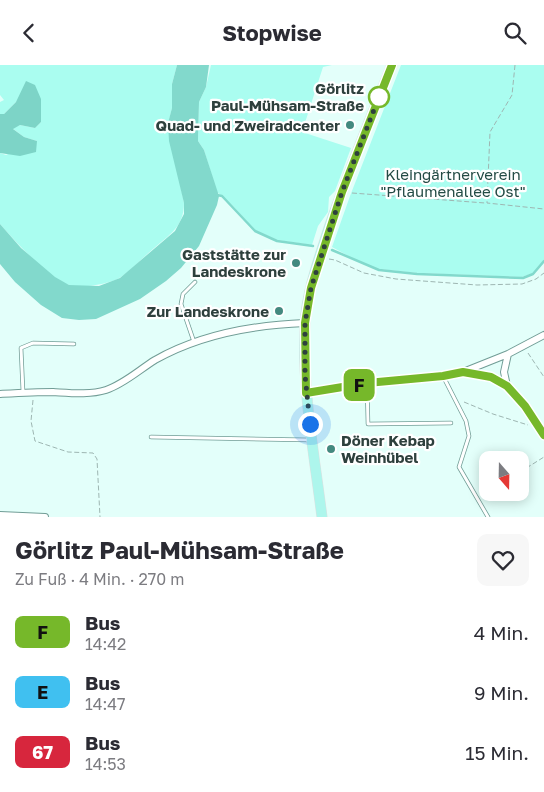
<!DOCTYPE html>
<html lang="de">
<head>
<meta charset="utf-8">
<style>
	:root { --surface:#fff; --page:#f7f7f7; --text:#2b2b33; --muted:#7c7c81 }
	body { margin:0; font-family:"Golos Text",sans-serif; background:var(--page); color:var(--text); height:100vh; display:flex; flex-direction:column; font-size:19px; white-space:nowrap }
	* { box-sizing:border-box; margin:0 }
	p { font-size:16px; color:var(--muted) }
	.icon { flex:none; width:28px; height:28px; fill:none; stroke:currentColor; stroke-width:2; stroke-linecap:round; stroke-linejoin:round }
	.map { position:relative; height:452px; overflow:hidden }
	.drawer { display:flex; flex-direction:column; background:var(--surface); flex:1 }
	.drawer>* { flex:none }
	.badge { padding:0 10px; border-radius:8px; font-size:18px; line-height:32px }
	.needle { width:32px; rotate:160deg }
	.tools { position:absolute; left:479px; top:386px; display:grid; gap:10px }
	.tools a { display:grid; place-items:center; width:50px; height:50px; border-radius:10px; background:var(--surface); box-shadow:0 2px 12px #0003; font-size:25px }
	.you { position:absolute; width:25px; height:25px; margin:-12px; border:4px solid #fff; border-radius:50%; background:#1a73e8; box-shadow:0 0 0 8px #1a73e833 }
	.map>.badge { position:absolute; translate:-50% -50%; box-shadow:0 0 0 2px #fff }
	.round { display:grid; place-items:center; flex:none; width:52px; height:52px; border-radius:10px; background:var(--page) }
	.head { display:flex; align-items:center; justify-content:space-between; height:85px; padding:0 15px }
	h1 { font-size:24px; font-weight:700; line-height:38px }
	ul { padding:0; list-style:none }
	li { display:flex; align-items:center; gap:15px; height:60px; padding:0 15px }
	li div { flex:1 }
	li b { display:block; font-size:19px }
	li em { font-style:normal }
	li .badge { min-width:55px; font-weight:700; text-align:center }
	header { display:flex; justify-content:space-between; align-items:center; height:65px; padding:0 15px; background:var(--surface); font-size:22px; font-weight:700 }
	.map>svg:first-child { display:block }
</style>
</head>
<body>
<header><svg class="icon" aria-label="back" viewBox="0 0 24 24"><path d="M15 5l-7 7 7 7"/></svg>Stopwise<svg class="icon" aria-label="search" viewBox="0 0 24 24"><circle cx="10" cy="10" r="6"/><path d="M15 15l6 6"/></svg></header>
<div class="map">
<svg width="544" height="452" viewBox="0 0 544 452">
	<rect width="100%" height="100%" fill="#e3fffa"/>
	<path fill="#aafdf0" d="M0,0H177L172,19V43L168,59L184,138C184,162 169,170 153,184C142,193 133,204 121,212C110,219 81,224 69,220C49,214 14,175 0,159V88L6,90L37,76L24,72L12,63L20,60L35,63L41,57V34L16,37L4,49H0V37L4,35L0,30Z
		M211,0H332L323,2L302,67L351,83L335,126L329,132L328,147L318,161L312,180L277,175L255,165L232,140L217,127L204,85L198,76L199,37L206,22Z
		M401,0H544V195L533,208L522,212L417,208L379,204L363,199L332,182L350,131Z"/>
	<path fill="#7dd4c7" d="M26,16L35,20L41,34V57L35,63L20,60L13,64L24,72L37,76L36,87L20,91L0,88V49H4L16,37Z"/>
	<path fill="#82d9cc" d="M177,0H209L206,22L199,37L198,76L204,85L219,131L217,140L199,181L181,203L166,216L140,234L96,254L79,255L62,253L41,240L15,217L0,199V159L21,183L55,212L69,220L99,221L120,213L175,166L184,149V138L169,76L168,58L172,43V19Z"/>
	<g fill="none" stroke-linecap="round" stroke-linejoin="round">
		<path stroke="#82d9cc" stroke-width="2.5" d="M217,130L222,131L255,166L277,176L313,181
			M332,185L379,205L417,209L523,213L533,209L544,196"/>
		<defs>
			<path id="service" d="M194,277L181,239L183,229L195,217
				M443,311L466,356L469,371L459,402L488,452
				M367,318L368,359L451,358
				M23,327L21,283L33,278L74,279
				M151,372L311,375"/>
			<path id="minor" d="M463,307C472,308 482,309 491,312C515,321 531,349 544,370
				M507,321L504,307L508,289
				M306,328L367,318L443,311L463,307L508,289L544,270
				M0,329C18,328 35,327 53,327C71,328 90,330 106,325C124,319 139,305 155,295C201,269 253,260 305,258
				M0,450L45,452"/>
			<path id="primary" d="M322,452C314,388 302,324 305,259C307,226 319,194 329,163C348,108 370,54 392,0"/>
		</defs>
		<use href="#service" stroke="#719d96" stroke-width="4.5"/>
		<use href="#minor" stroke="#719d96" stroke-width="8"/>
		<use href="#primary" stroke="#dee0e0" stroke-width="11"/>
		<path stroke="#9eb6b2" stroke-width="1" stroke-dasharray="5 2.5" stroke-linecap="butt" d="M515,0L512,30L490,67L487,138L544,144
			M352,128L485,138
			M329,194L335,195L364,208L396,214L477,220L522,219L536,214L544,208
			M528,288L544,312
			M33,335L31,356L35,376L68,387L93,388L97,394L100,452
			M464,337L493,349L528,360
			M520,407L544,392
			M482,430L488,426"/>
		<use href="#service" stroke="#fff" stroke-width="3"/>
		<use href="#minor" stroke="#fff" stroke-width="6"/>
		<use href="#primary" stroke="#adf6ec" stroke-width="10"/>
	</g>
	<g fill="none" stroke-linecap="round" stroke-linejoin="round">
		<defs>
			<path id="line" d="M392,0L342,127L311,223L305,258L306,328L367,318L443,311L463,307L491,312L507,321L525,341L544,370"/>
		</defs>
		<use href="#line" stroke="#fff" stroke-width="11"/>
		<use href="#line" stroke="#76b82a" stroke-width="8"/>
		<path stroke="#2e403d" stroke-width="5" stroke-dasharray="0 9" d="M310,359L305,310V258L311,223L342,127L379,32"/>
	</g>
	<circle fill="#fff" stroke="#76b82a" stroke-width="2.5" cx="379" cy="32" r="10"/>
	<g fill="#43897f" stroke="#fff" stroke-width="2">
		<circle cx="350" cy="60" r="5"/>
		<circle cx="296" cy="198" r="5"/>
		<circle cx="279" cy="246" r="5"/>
		<circle cx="331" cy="384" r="5"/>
	</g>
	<g text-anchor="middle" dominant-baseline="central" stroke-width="4.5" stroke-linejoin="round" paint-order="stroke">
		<g font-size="15" font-weight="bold" fill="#2e403d" stroke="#fff" text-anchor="end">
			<text x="364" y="23">Görlitz<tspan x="364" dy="17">Paul-Mühsam-Straße</tspan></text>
		</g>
		<g font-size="15" font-weight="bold" fill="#2e403d" stroke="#fff" text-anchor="end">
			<text x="340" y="60">Quad- und Zweiradcenter</text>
			<text x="286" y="189">Gaststätte zur<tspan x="286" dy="17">Landeskrone</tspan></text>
			<text x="269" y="246">Zur Landeskrone</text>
			<text x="341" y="375" text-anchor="start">Döner Kebap<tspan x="341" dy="17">Weinhübel</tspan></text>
		</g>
		<g font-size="15" fill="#234b45" stroke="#fff">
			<text x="453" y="109">Kleingärtnerverein<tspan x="453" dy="17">"Pflaumenallee Ost"</tspan></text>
		</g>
	</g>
</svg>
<div class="tools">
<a><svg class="needle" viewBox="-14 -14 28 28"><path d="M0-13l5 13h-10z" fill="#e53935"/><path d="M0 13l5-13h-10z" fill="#7c7c81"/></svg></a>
</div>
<div class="you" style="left:310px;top:359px"></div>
<b class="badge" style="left:359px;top:320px;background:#76b82a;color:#111">F</b>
</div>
<section class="drawer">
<div class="head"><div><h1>Görlitz Paul-Mühsam-Straße</h1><p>Zu Fuß · 4 Min. · 270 m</p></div><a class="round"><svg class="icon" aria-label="heart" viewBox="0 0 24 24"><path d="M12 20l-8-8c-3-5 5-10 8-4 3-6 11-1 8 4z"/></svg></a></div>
<ul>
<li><span class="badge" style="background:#76b82a;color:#111">F</span><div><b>Bus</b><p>14:42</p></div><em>4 Min.</em></li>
<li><span class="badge" style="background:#40c0f0;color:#111">E</span><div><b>Bus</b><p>14:47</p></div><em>9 Min.</em></li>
<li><span class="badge" style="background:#d7263d;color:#fff">67</span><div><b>Bus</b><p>14:53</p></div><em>15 Min.</em></li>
</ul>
</section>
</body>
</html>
